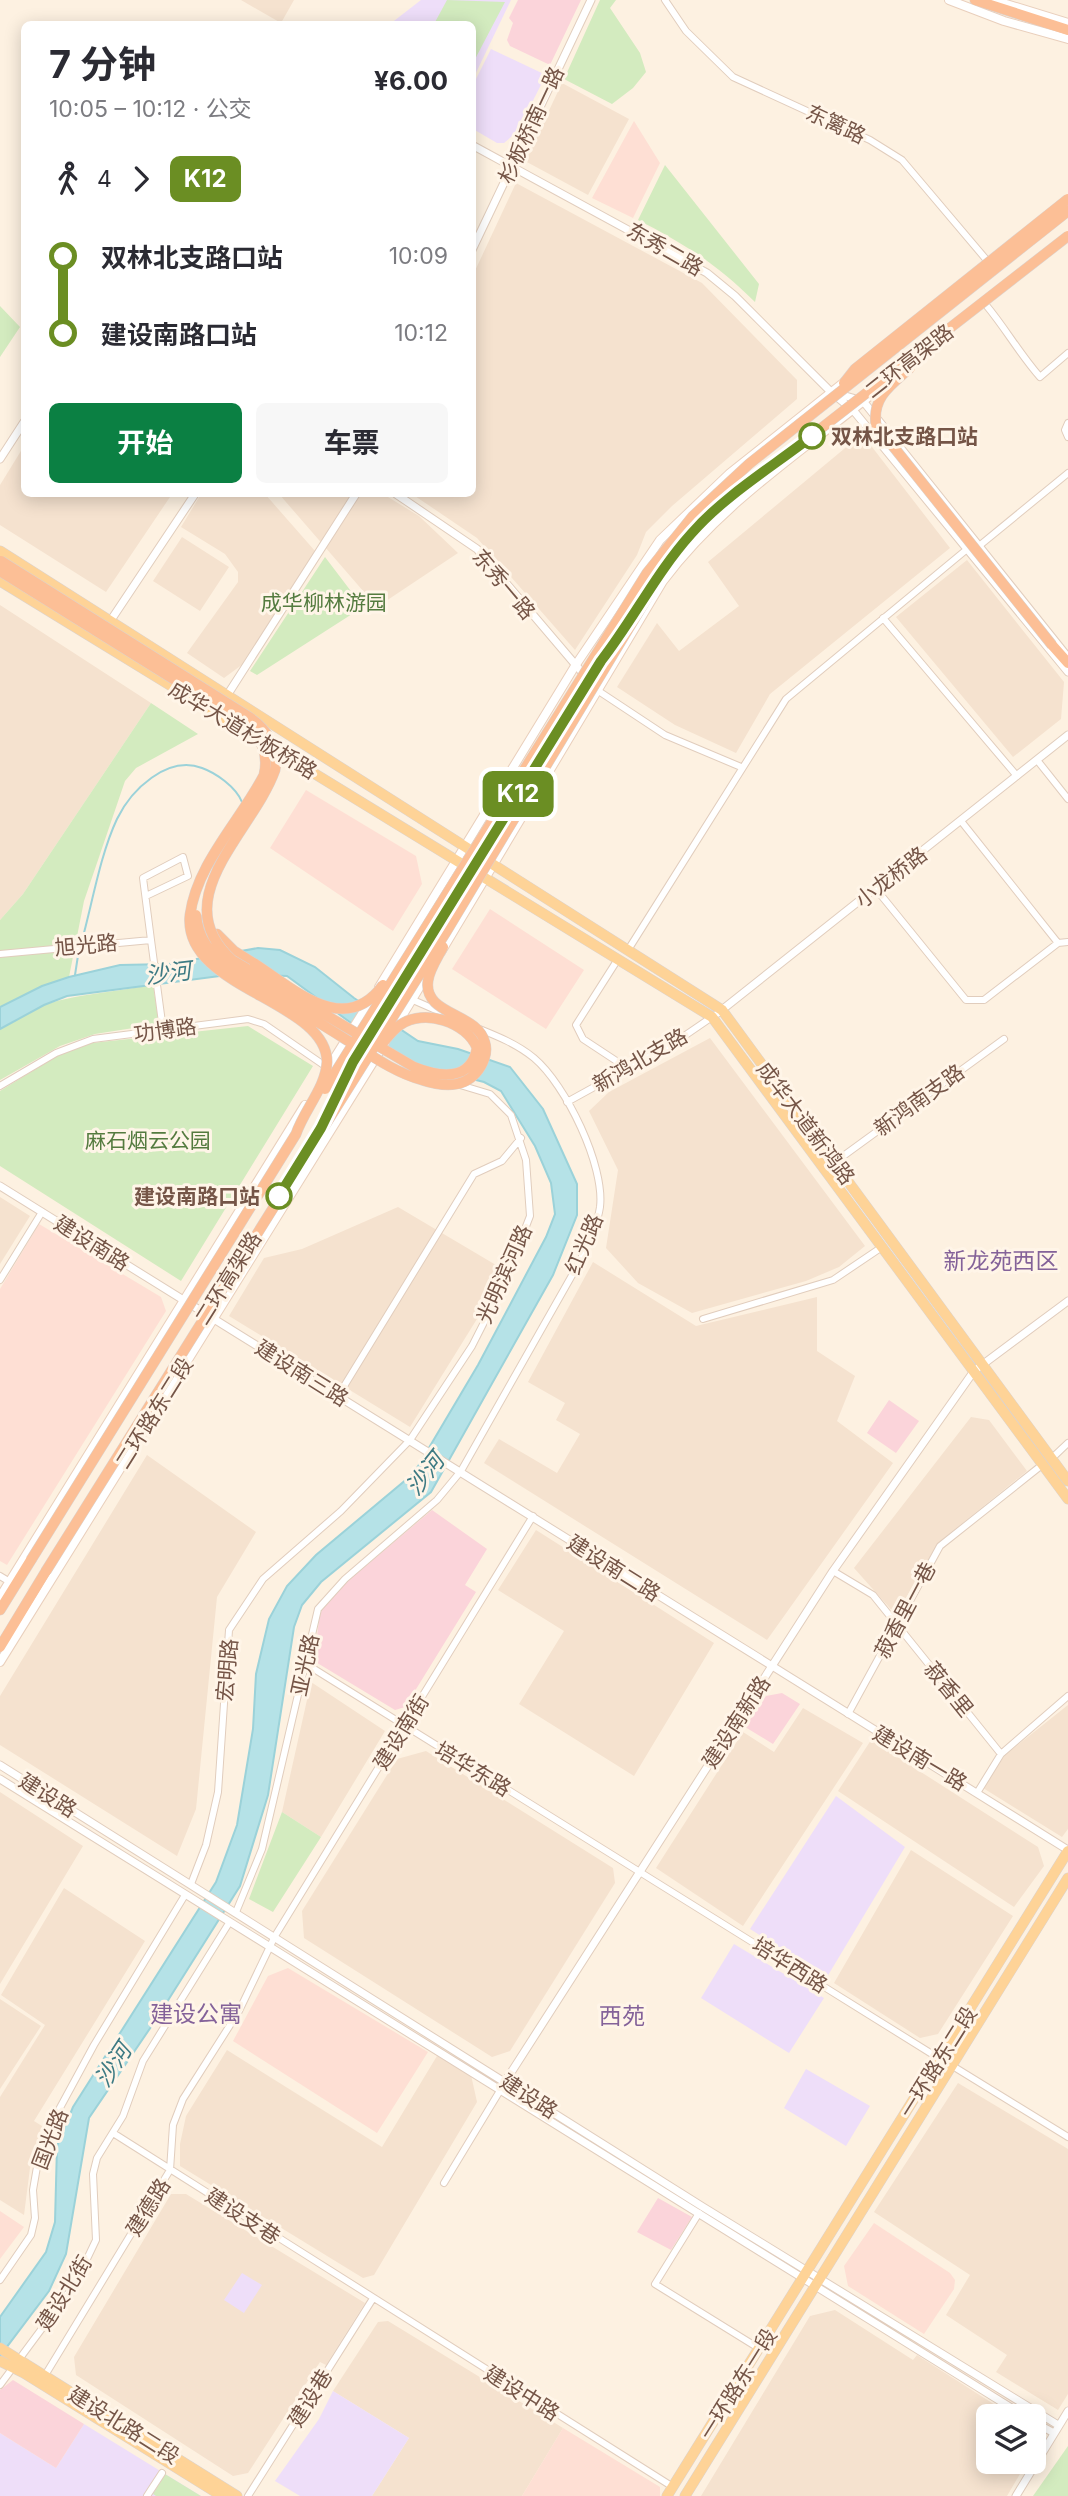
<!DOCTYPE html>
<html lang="zh">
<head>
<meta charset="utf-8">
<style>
	:root { --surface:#fff; --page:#f7f7f7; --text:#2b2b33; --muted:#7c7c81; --accent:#0b8043 }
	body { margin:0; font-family:Inter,"Noto Sans SC",sans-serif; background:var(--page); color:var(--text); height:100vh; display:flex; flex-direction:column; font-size:26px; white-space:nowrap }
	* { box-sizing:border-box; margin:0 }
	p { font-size:23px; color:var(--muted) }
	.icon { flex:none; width:38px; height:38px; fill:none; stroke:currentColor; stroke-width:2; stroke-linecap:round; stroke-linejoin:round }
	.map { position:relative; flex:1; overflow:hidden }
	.panel { position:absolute; left:21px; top:21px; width:455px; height:476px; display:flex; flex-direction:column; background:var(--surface); border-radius:10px; box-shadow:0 4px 18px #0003 }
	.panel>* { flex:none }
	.badge { padding:0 14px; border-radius:10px; font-size:24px; line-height:46px }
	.buttons { position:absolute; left:976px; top:2404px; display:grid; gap:14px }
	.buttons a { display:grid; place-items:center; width:70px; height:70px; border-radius:10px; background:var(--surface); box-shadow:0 4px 18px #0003; font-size:35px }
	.map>.badge { position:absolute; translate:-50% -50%; box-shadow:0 0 0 4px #fff }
	.legs { display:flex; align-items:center; gap:10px; height:77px; padding:0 28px; font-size:23px }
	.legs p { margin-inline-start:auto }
	.headline { display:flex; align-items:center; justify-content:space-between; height:119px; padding:0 28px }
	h1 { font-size:38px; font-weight:700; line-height:52px }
	.action { display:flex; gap:14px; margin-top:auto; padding:14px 28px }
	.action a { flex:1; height:80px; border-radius:10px; background:var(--accent); color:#fff; font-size:28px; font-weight:700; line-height:80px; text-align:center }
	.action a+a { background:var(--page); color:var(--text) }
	ul { padding:0 28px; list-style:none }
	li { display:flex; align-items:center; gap:24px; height:77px; font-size:26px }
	li i { display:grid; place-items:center; width:10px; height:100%; margin:0 9px; background:currentColor }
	li i::after { content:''; width:18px; height:18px; margin:-9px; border:5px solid; border-radius:50%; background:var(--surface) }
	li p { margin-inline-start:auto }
	li:first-child i { background:linear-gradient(#0000 50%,currentColor 0) }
	li:last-child i { background:linear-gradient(currentColor 50%,#0000 0) }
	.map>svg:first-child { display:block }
</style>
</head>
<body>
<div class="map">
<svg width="1068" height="2496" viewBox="0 0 1068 2496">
	<rect width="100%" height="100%" fill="#fdf1e1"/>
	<path fill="#f5e2cf" d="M241,0H294L281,23Z
		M562,83L629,119L588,195L525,161Z
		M516,183L702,283L797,380V399L672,506L646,532L637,555L575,650L477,538L412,494H472L473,275Z
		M862,434L950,548L770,694L736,753L675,725L617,687L657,623L679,651L739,606L708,562Z
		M24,446V494H172L106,592L0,525V485Z
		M201,494H265L315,551L243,664L224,678L187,653L238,582V572L225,554L181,527Z
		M279,494H383L419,516L458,553L377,607Z
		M182,537L229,567L200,611L153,581Z
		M967,560L1064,682L1061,719L1013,757L896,617Z
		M0,605L151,703L23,894L0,920Z
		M710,1038L865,1246L839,1267L806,1281L692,1313L638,1283L606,1248L618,1170L589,1111L609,1092Z
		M0,1197L30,1216L0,1264Z
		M398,1207L501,1268L485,1306L410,1427L229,1316L264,1258L302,1249Z
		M593,1262L696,1326L817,1297V1351L855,1376L837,1421L893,1463L767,1640L484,1463L499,1439L557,1473L580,1434L556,1420L565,1403L528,1382Z
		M971,1417L989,1420L1027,1471L938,1543L896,1615L854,1568Z
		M147,1455L256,1532L217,1597L196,1809L177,1856L0,1745V1696Z
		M536,1530L714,1643L634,1776L519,1704L564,1631L498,1590Z
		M311,1682L385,1731L321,1837L282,1812Z
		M1068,1705V1829L1062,1837L983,1788L1005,1755Z
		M803,1708L863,1743L743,1926L656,1868L743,1732L774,1752Z
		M871,1740L1038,1847L1044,1866L1014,1907L838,1791Z
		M426,1751L613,1868L615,1883L510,2051L492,2057L304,1938L302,1911L397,1759Z
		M0,1792L83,1846L0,1984Z
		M911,1850L1013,1916L938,2034L920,2038L834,1983Z
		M64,1888L145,1941L34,2121L42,2126L30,2168L24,2215L0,2200V2097L45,2025L1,1995Z
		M0,1999L41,2026L0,2089Z
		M227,2050L382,2147L437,2056L471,2075L477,2102L374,2275L363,2278L180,2166V2144L186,2116Z
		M958,2083L1068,2149V2394L1058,2410L996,2372L1007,2355L946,2315L970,2275L874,2212Z
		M171,2194H186L365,2303L326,2365L320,2362L248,2473L233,2476L76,2375L74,2357Z
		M835,2310L913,2360L917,2355L1014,2417H989V2462H1027L1007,2496H701L810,2316Z
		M388,2321L563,2428L522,2496H372L409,2438L333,2391L378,2322Z"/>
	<path fill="#fedfd4" d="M634,121L660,163L633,218L592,198Z
		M306,790L416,856L422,884L393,931L270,848Z
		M490,909L584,970L546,1029L452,969Z
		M39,1224L161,1297L166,1311L7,1565L0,1561V1289Z
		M288,1968L428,2052L377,2133L233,2041L268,1976Z
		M0,2211L24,2227L0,2259Z
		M874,2223L950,2273L955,2280L954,2289L924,2334L848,2286L844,2266Z
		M563,2428L660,2487V2496H522Z"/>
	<path fill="#eedef9" d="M421,0H511L473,79L472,24H390Z
		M491,49L546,75L517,132L504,143H497L473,129V85Z
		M836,1796L905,1847L827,1977L750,1929Z
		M734,1944L824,1998L789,2053L701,1998Z
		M806,2069L870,2106L846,2146L784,2108Z
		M242,2273L262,2285L244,2313L224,2300Z
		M333,2391L409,2438L372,2496H300L275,2481L319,2419Z
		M84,2424L201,2496H0V2433L56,2468Z"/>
	<path fill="#fbd4da" d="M518,0H581L550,65L510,46L507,40L513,23L509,18Z
		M889,1400L919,1421L896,1453L867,1433Z
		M432,1510L487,1549L465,1585L476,1592L405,1707L395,1710L314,1661L319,1620L322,1609L348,1581Z
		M782,1693L800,1704L773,1744L745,1727L766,1696Z
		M658,2198L692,2217L671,2250L637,2232Z
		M13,2380L84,2424L56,2468L0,2433V2390Z"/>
	<path fill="#d3ebbf" d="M447,0L505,2L473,63L472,24H434Z
		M600,0H616L610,8L640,53L646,72L633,88L612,104L564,79Z
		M665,165L759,284L755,302C718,265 685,244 638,220Z
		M0,306L20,327L0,357Z
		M325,557L363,607L257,675L250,671Z
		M151,703L198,734L136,768L125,781L84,901L69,977L42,986L0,1007V920L23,894Z
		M153,984L159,1024L95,1034L60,1046L0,1080V1029C54,990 93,998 153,984Z
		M248,1026L313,1066L181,1281L0,1166V1091L60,1054L92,1043Z
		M282,1812L321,1837L273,1912L249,1899Z
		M1068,2446V2496H1033Z
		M165,2474L201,2496H156L153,2494Z"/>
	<path fill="#b5e2e7" stroke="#9bd2d9" stroke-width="2" d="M258,948L280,950L315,967L354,998L418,1041L458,1049L510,1067L543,1109L577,1184V1215L553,1275L431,1492L321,1582L302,1605L294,1627L268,1795L240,1886L155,2021L89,2118L66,2254L49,2291L0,2356V2317L46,2252L55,2222L57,2146L73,2107L216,1882L237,1825L253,1729L256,1674L269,1619L287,1586L316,1555L414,1473L478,1365L546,1237L555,1214L551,1183L535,1146L501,1091L484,1082L416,1065L366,1034L287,976L235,974L67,996L44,1005L0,1029V1007L42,986L69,977L120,965L169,964Z"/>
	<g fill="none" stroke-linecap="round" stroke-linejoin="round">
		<path stroke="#9bd2d9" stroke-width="2" d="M81,944C92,905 100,855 117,819C131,790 167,755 202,768C216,773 236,787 242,802
			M75,975L79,949"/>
		<defs>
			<path id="minor" d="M665,0L686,31L733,77L870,140L902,160L990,264
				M986,305C1006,329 1019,353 1040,377L1068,353
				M1068,423L1065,430L1068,437
				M979,546L1068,473
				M883,618L1017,776
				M597,690L665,735L741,767
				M1037,760L1068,799
				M961,821L1058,943
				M876,889L966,1000H984L1058,943L1068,942
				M146,896L188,876L183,857L143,878L151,940
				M628,950L786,699L966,550
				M0,954L151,940L163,1030
				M618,959L576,1025L583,1039L627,1068
				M413,1000L445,1014
				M0,1086L56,1053L93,1039L248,1019L264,1024L328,1068
				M567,1102L674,1043L712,1017
				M835,1162L1004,1039
				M0,1280L42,1212
				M703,1319L833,1280L882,1247
				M338,1396L474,1174L502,1161L521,1138
				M1051,1459L1068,1443
				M833,1571L873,1595L1001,1754
				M0,1576L10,1582
				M306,1664L940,2059
				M848,1714L940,1546L1042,1465
				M977,1793L1001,1754L1068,1696
				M191,1884L206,1845L218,1792L229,1630L263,1579L341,1511L410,1440L472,1346L504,1283L530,1216L526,1160L511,1115L490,1094L460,1085
				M236,1912L262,1849L318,1609L345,1579L437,1500L461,1471L579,1263C587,1245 597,1227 600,1207C605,1166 566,1085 534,1058C517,1044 497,1036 477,1028
				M951,2065L1068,2137
				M113,2133L673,2487
				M444,2183L501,2089
				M699,2213L655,2284L760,2349
				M0,2280L31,2235L35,2218L33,2190L38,2161L49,2128L94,2045L185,1895
				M44,2377L170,2170L173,2125L183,2099L239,2011L275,1936L533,1516
				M0,2385L75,2284L96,2240L93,2174L97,2158L123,2116L143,2061L229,1923
				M147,2496L162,2473
				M248,2496L372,2300"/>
			<path id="tertiary" d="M472,145L707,273L735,296L831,392L853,410L1068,672
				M472,250L591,0
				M835,393L863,401L1067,656
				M0,459L24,422
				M396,494L477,549L597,690
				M111,620L195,494
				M228,694L356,494
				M718,1013L1068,735
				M0,1186L1068,1850
				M0,1765L703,2207L1058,2425
				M0,1779L1026,2417
				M503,2085L833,1571L974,1371L1068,1301
				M1034,2422L1054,2433
				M1016,2496L1068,2411"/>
			<path id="secondary" d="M949,0L1004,21L1068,39
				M993,0L1068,23
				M441,952L663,581C720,505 798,454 871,395
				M379,987L575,666L660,540L729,474L847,380
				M396,1026L427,975
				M327,1070L372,998
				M0,1597L305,1105
				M0,1662L385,1043"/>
			<path id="primary" d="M0,551L722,1010L1068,1481
				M0,581L712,1017L1068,1499
				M0,2348L237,2496
				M0,2361L24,2373L222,2496
				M667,2496L1068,1851
				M685,2496L1068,1878"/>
			<path id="trunk" d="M975,0L1068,30
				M1052,645L1068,663
				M217,934L234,951L255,964
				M0,1610L31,1560
				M0,1647L46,1571"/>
		</defs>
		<use href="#minor" stroke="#e1cdbd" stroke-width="8"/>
		<use href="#tertiary" stroke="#e1cdbd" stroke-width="9"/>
		<use href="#secondary" stroke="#e9cfbc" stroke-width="10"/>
		<use href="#primary" stroke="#dbd3cf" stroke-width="11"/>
		<use href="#trunk" stroke="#dbd3cf" stroke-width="11"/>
		<use href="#minor" stroke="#fff" stroke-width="6"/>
		<use href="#tertiary" stroke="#fff" stroke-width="7"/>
		<use href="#secondary" stroke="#fff" stroke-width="8"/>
		<use href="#primary" stroke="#fed397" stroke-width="10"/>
		<use href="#trunk" stroke="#fcbf96" stroke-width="10"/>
		<defs>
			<path id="trunk-bridge" d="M910,368C891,385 872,397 876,425L1052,645
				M844,383L855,369L1068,199
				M1,561L249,717C267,729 279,748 275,770C253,832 164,899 232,960L414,1067C439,1077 471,1082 477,1048C467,1022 424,1008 400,1025C393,1030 387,1038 381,1045
				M0,571L244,723C261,737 269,753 264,775C241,820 197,863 190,915C182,989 327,1000 327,1062C326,1087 304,1110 296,1134L31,1560
				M196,915C198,939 210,954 230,967C267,991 305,1014 342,1037C368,1053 393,1072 422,1080C440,1086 462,1089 476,1073C483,1065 488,1053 485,1043C478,1012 423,1016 428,981C429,970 438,957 443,947
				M255,964C294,989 345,1038 383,985
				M325,1089L647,573L693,516L749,464L1068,211
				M46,1571L446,932L674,553L706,518L1068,236"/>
		</defs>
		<use href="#trunk-bridge" stroke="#dbd3cf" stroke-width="11" stroke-linecap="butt"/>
		<use href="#trunk-bridge" stroke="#fcbf96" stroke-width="10"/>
	</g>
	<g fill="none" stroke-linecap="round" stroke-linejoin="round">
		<defs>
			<path id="line-1" d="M279,1196L321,1128L353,1062L601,661C633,620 656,573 691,534C724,496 772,467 812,436"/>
		</defs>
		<use href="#line-1" stroke="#fff" stroke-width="16"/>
		<use href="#line-1" stroke="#6b8e23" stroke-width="10"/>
	</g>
	<g fill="#fff" stroke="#6b8e23" stroke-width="3.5">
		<circle cx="812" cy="436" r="12"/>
		<circle cx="279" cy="1196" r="12"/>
	</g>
	<g text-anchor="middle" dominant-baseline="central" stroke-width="6" stroke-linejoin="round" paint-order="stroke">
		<g font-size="21" fill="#755547" stroke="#fff5e8">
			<text transform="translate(836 124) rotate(25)">东篱路</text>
			<text transform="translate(531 125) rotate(-65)">杉板桥南一路</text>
			<text transform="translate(665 249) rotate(30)">东秀二路</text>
			<text transform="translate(909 361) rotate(-38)">二环高架路</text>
			<text transform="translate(504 584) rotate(50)">东秀一路</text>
			<text transform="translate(243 730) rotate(31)">成华大道杉板桥路</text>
			<text transform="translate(891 877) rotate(-38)">小龙桥路</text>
			<text transform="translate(86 945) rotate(-5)">旭光路</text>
			<text transform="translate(165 1030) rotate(-8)">功博路</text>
			<text transform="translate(640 1060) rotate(-30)">新鸿北支路</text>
			<text transform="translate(919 1100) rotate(-36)">新鸿南支路</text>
			<text transform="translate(806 1123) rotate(53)">成华大道新鸿路</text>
			<text transform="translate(92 1243) rotate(32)">建设南路</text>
			<text transform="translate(584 1244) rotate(-67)">红光路</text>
			<text transform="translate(504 1274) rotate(-66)">光明滨河路</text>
			<text transform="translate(228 1278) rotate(-58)">二环高架路</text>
			<text transform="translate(302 1373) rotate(32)">建设南三路</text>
			<text transform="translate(154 1413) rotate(-58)">二环路东二段</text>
			<text transform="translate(614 1568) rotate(32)">建设南二路</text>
			<text transform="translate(905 1610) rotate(-62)">菽香里一巷</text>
			<text transform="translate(305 1665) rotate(-78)">亚光路</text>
			<text transform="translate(227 1670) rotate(-85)">宏明路</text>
			<text transform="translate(949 1689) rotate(51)">菽香里</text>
			<text transform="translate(736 1722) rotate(-57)">建设南新路</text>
			<text transform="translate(401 1732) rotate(-58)">建设南街</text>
			<text transform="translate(920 1758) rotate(31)">建设南一路</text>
			<text transform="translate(473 1769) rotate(31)">培华东路</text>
			<text transform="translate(48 1795) rotate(32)">建设路</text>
			<text transform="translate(790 1965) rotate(32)">培华西路</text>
			<text transform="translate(938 2062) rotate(-58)">一环路东二段</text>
			<text transform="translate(529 2096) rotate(33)">建设路</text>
			<text transform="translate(50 2139) rotate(-69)">国光路</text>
			<text transform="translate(148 2207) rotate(-58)">建德路</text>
			<text transform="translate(243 2216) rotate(33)">建设支巷</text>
			<text transform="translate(64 2293) rotate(-58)">建设北街</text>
			<text transform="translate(738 2384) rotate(-58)">一环路东一段</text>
			<text transform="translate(522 2393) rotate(32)">建设中路</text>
			<text transform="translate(310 2398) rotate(-58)">建设巷</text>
			<text transform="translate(124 2425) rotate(32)">建设北路二段</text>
		</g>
		<g font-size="21" font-weight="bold" fill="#755547" stroke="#fff5e8" text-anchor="start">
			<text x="831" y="436">双林北支路口站</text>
			<text x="260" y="1196" text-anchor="end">建设南路口站</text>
		</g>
		<g font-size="21" fill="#547b3f" stroke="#fff5e8">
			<text x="324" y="602">成华柳林游园</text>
			<text x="148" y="1140">麻石烟云公园</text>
		</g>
		<g font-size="23" font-style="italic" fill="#3d7a83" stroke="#fff5e8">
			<text transform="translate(168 973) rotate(-7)">沙河</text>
			<text transform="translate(425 1474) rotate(-52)">沙河</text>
			<text transform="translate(113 2065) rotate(-57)">沙河</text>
		</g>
		<g font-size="23" fill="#846299" stroke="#fff5e8">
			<text x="1001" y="1261">新龙苑西区</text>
			<text x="196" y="2014">建设公寓</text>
			<text x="622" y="2016">西苑</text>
		</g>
	</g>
</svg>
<div class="buttons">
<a><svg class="icon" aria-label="layers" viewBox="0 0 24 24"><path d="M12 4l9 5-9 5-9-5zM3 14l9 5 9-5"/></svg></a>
</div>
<b class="badge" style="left:518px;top:794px;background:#6b8e23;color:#fff">K12</b>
<section class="panel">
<div class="headline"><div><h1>7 分钟</h1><p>10:05 – 10:12 · 公交</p></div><b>¥6.00</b></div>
<div class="legs"><svg class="icon" aria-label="walk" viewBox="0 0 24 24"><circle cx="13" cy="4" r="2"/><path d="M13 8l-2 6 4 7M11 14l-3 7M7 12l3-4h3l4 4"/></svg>4<svg class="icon" aria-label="forward" viewBox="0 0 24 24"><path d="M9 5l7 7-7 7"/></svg><b class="badge" style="background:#6b8e23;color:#fff">K12</b></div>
<ul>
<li><i style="color:#6b8e23"></i><b>双林北支路口站</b><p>10:09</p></li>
<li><i style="color:#6b8e23"></i><b>建设南路口站</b><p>10:12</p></li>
</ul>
<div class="action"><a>开始</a><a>车票</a></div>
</section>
</div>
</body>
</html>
